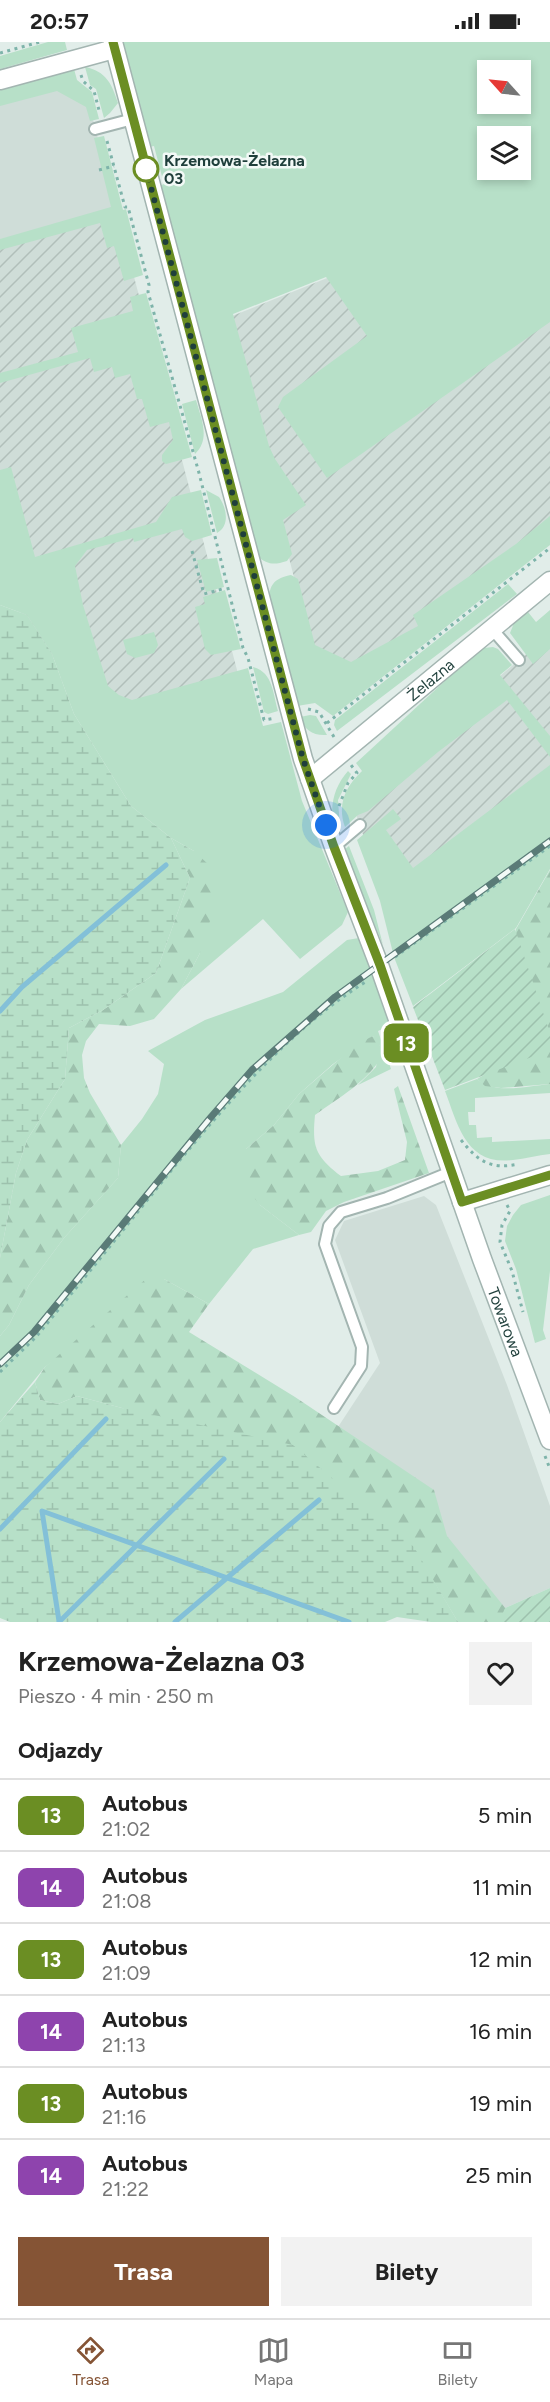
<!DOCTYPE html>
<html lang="pl">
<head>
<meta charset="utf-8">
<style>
	:root { --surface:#fff; --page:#f2f2f2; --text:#222; --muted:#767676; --line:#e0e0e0; --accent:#855435 }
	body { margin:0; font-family:Figtree,sans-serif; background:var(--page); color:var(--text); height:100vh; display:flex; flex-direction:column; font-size:22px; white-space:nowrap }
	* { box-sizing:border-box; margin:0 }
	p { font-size:20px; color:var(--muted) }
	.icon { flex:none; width:33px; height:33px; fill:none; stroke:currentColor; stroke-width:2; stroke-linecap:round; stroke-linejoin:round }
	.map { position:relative; height:1580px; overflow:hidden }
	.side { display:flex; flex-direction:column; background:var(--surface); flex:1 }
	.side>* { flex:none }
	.badge { padding:0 12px; border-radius:9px; font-size:21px; line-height:39px }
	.needle { width:39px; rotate:297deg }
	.buttons { position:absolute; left:477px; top:18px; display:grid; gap:12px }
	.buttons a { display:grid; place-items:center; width:54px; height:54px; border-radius:0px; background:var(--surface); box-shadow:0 3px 9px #0003; font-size:30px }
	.you { position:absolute; width:30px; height:30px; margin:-15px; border:4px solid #fff; border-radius:50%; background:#1a73e8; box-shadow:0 0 0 9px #1a73e833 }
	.map>.badge { position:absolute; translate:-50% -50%; box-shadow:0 0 0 3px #fff }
	h2 { padding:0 18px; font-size:22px; line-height:54px }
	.round { display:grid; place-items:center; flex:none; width:63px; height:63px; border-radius:0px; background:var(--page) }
	.headline { display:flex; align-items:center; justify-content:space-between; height:102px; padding:0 18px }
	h1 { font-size:28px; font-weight:700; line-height:45px }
	.cta { display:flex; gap:12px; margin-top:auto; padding:12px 18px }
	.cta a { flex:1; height:69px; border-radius:0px; background:var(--accent); color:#fff; font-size:24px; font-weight:700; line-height:69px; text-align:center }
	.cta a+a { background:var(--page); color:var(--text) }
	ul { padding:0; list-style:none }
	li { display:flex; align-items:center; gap:18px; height:72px; padding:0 18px; border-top:2px solid var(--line) }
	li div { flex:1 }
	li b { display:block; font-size:22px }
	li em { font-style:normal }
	li .badge { min-width:66px; font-weight:700; text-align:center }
	.status { display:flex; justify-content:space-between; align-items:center; height:42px; padding:0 30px; background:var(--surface); direction:ltr }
	.status svg { height:16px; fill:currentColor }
	.tab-bar { display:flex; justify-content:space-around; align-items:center; height:84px; border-top:2px solid var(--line); background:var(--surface); font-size:16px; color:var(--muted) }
	.tab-bar a { display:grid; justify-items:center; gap:3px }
	.tab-bar .active { color:var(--accent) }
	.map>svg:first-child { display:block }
</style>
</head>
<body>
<div class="status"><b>20:57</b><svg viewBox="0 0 49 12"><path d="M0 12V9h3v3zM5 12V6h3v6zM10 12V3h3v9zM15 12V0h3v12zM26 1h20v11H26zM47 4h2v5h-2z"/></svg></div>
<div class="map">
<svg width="550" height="1580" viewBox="0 0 550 1580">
	<defs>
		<pattern id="industrial-furrows" width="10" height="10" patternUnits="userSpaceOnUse" patternTransform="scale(1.5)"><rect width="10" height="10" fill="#cfddd8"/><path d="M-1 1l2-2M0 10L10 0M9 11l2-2" fill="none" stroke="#b1bfba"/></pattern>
		<pattern id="forest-firs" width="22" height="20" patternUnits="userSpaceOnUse" patternTransform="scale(1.5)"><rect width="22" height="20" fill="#b7e0c8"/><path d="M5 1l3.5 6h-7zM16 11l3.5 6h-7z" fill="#9dc1ad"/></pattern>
		<pattern id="wetland-marsh" width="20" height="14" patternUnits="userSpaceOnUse" patternTransform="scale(1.5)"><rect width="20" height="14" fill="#b7e0c8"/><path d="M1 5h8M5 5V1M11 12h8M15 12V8" fill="none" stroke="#9dc1ad"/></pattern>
		<pattern id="garden-furrows" width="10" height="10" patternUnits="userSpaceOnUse" patternTransform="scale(1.5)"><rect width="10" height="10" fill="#b7e0c8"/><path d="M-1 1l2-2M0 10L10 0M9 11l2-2" fill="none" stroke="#9dc1ad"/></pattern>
	</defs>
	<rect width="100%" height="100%" fill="#e1ede9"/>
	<path fill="#cfddd8" d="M53,44L90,66L116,166L0,199V59Z
		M424,1154L436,1163L507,1343L550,1464V1546L505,1566L338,1385L380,1321L335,1198L344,1179Z"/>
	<path fill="url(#industrial-furrows)" d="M550,147V484L436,577L351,622L312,605L227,276Z
		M116,166L259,712L155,756L0,542V199Z
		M550,592V731L386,860L356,772L500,634Z"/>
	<path fill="#b7e0c8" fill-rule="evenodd" d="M48,0H65L67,8L0,27V14Z
		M120,0H550V280L327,436L278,365L283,355L367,294L326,235L233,272L269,404L275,417L306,463L283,478L292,512L287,519C274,523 268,523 257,514L159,144L164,142L154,104L149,105ZM488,28H520V62H488ZM488,94H520V128H488Z
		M85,25C106,29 112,42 118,61L110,71L104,76L96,47L90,43Z
		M74,27L77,38L92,50L99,77L90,79L86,65L57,49L0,64V48Z
		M104,94L123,168L126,167L143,233L124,239L114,204L107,206L100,181L0,208V197L111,165L94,96Z
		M146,251L192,415L166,422L162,419V413L173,398L169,380L150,385L142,357H137L130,332L115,336L112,325L94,330L90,316L0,341V331L78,310L71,286L133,269L130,255Z
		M196,358C201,376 211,397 195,412L182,362Z
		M11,425L35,515L156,480L172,455L201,448L212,493L192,499L185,495L182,487L134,500L133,496L87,508L75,524L83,563L108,644L119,653L132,658L248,626L263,684L281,680L302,759L348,870L342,883L300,917L263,877L181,947L200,911L194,809L171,796L131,764L74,672L52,612L27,573L0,563V428Z
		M206,448L219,455C227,466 230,484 217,491Z
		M550,474V503L333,674L315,661L297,664L269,556C270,541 276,536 291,533L298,537L315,603L351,620L418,584L413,573L516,502Z
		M217,516L224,545L206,550L197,518Z
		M508,542L517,552L337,689L334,683L335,678Z
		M225,548L241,607L211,613L205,607L195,565L205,562L203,555Z
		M550,568V607L533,622L510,591L514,581L528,570L536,580Z
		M154,590L158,603L154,611L135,616L127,612L123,598Z
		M493,605L498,607L512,623L500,633L550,694V715L507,658L438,710L368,769L358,773L345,785C337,763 345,745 362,729L356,721L460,625L484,606Z
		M253,625C273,630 273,652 278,669L268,672L264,670Z
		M310,673L316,674L327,693C313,694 304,688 300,675Z
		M550,723V827L516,886L413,964L394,915L380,859L357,798L393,767L401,777L386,788L413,826Z
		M348,729L351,732L338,758L340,786L336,789C328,768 333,746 348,729Z
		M349,804L374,868L383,903L344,808Z
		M359,896L391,983L378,989L391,1027L358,1043L376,1025L380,1004L373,994L333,1022L299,1052L274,1083L246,1107L260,1163L299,1193L253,1207L209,1262L164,1237L45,1325L0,1380V1294L9,1283L29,1243L64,1196L118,1136L121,1103L142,1077L158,1052L164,1022L148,1009L205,978L283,950L347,898Z
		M477,1037C495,1053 528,1044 550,1042V1051L475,1056V1070H468L469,1083H476L477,1096L492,1095V1100L550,1097V1112C538,1113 525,1117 513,1118C466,1124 458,1083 445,1049Z
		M550,1153V1229L543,1288L546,1297L535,1301L516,1227L505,1199L507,1184L513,1173L521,1163Z"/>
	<path fill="url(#forest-firs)" d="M171,796L194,809L210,824L215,863L200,911L181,947L154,977L130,984L99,982L86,999L82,1013L84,1036L90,1051L121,1103L118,1136L64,1196L29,1243L9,1283L0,1294V1216L16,1131L27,1098L65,1037L69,986L103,968L156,931L190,836Z
		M550,828V1042L501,1046L485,1044L477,1037L506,1020L516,918V887Z
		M373,994L378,998L383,1013C367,1040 340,1055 315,1073C312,1105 315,1114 341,1134L378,1129L405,1118L407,1100L394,1047L398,1044L429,1131L344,1160L326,1169L311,1190L299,1193L260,1163L246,1146V1107L274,1083L299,1052L357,1002Z
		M147,1236L164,1237L209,1262L189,1290L295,1355L434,1448L447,1494L506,1567L529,1580H458L413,1505L122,1366L77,1354L58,1362L40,1358L35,1340L45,1325Z"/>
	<path fill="url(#wetland-marsh)" d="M0,563L27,573L52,612L74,672L131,764L171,796L190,836L156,931L103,968L69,986L65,1037L27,1098L16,1131L0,1216Z
		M35,1340L40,1358L58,1362L77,1354L122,1366L293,1403L414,1505L458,1580H431L397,1575L385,1580H10L0,1576V1380Z"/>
	<path fill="url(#garden-furrows)" d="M515,887L550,991V1008L445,1048L413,965Z
		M550,1546V1580H499L505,1566Z"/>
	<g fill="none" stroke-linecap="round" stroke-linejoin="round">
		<path stroke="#83c0d8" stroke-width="5" d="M0,969L22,945L166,823
			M0,1487L106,1377
			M59,1579L42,1469L349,1580
			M59,1580L224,1417
			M175,1580L319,1458"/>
		<defs>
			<path id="service" d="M95,87L133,77
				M492,587L519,618
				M334,805L360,783
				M334,1366L361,1324L362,1305L325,1202L329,1184L341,1170L387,1156L451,1130"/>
			<path id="minor" d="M0,38L114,7"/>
			<g id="tertiary">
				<path id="s1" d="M113,0L303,717L334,805L379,923L482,1217L550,1398"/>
				<path id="s2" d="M310,737L550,539"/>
				<path d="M462,1160L550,1133"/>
			</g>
		</defs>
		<use href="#service" stroke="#a3b5b1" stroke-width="14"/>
		<use href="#minor" stroke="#a3b5b1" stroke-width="21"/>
		<use href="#tertiary" stroke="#a3b5b1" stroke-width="21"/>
		<path stroke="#7eb4aa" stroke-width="3" stroke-dasharray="3 4.5" stroke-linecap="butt" d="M0,11L40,0
			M81,33L83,39L94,49L100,72
			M107,99L125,165H128L149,243L148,250L199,431L243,606L248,616L264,678L275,676
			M99,128L114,124
			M192,509L204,552L226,546
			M308,667L319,670L334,695
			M327,681L550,506
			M339,764L348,741L357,731L351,723
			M395,915L550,804
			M461,1098C478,1119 490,1128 519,1122
			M507,1163L510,1169L502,1183L500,1200L512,1229L523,1270
			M0,1330L36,1295C82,1239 128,1182 174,1125C231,1057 291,986 367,939
			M545,1414L550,1427"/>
		<use href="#service" stroke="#fff" stroke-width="10"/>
		<use href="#minor" stroke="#fff" stroke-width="18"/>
		<use href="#tertiary" stroke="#fff" stroke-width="18"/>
		<defs>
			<path id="rail" d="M0,1322L34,1290L211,1075L252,1028L335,955L550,799"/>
		</defs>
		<use href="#rail" stroke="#5a7b77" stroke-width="7"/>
		<use href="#rail" stroke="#f2f9f6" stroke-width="4.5" stroke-dasharray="14" stroke-linecap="butt"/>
	</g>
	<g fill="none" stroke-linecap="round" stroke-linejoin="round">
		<defs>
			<path id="line" d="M113,0L303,717L334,805L380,923L462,1160L550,1133"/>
		</defs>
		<use href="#line" stroke="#fff" stroke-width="14"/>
		<use href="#line" stroke="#6b8e23" stroke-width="9"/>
		<path stroke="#1f3f3b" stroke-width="6" stroke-dasharray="0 10.8" d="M146,127L303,717L326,783"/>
	</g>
	<circle fill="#fff" stroke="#6b8e23" stroke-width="3" cx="146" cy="127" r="12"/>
	<g text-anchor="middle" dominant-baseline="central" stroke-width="5" stroke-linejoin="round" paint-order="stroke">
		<g font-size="16" font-weight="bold" fill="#1f3f3b" stroke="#f2f9f6" text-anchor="start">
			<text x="164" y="118">Krzemowa-Żelazna<tspan x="164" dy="18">03</tspan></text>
		</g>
		<g font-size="16" fill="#1f3f3b" stroke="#f2f9f6">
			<text stroke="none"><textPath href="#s2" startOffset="156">Żelazna</textPath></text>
			<text stroke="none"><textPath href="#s1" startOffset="1340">Towarowa</textPath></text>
		</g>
	</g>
</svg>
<div class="buttons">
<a><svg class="needle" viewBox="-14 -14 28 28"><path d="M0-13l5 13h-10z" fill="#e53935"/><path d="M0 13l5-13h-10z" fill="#767676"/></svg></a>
<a><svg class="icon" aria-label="layers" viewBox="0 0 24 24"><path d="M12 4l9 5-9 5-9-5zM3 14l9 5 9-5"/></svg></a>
</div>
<div class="you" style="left:326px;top:783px"></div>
<b class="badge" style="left:406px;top:1001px;background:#6b8e23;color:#fff">13</b>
</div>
<section class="side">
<div class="headline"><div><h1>Krzemowa-Żelazna 03</h1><p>Pieszo · 4 min · 250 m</p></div><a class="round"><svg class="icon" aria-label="heart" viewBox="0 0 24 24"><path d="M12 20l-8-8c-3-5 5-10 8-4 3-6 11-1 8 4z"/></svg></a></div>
<h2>Odjazdy</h2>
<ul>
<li><span class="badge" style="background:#6b8e23;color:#fff">13</span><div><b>Autobus</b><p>21:02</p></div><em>5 min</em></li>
<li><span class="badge" style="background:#8e44ad;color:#fff">14</span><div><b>Autobus</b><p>21:08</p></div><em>11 min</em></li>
<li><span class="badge" style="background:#6b8e23;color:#fff">13</span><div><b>Autobus</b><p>21:09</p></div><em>12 min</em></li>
<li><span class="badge" style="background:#8e44ad;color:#fff">14</span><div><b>Autobus</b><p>21:13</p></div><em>16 min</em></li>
<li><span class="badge" style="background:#6b8e23;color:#fff">13</span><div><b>Autobus</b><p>21:16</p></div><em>19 min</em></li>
<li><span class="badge" style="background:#8e44ad;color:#fff">14</span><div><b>Autobus</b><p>21:22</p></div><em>25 min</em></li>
</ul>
<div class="cta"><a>Trasa</a><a>Bilety</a></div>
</section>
<nav class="tab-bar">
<a class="active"><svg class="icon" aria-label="directions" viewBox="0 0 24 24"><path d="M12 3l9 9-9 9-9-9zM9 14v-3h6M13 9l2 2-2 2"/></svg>Trasa</a>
<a><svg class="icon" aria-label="map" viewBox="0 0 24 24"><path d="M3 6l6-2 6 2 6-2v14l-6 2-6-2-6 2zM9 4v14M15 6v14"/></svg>Mapa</a>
<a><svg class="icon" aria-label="tickets" viewBox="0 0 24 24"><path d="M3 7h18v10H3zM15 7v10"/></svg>Bilety</a>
</nav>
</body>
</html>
